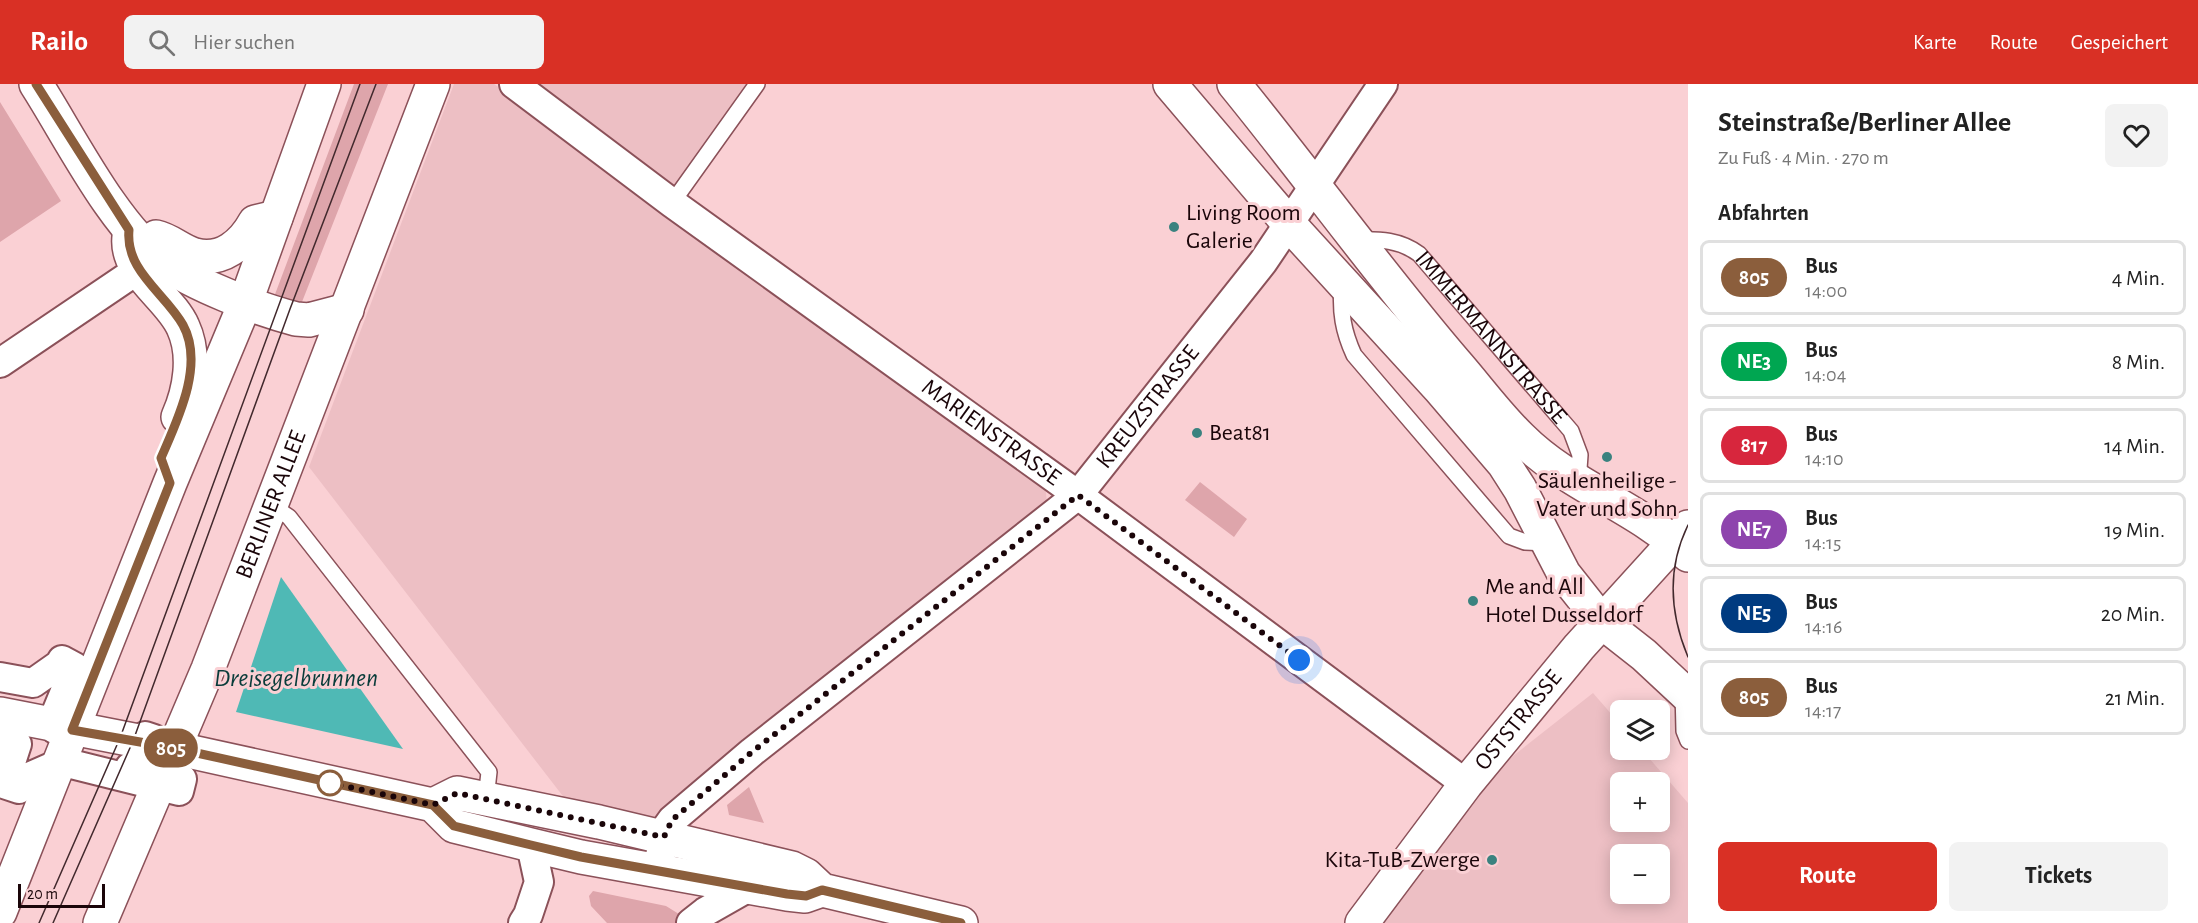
<!DOCTYPE html>
<html lang="de">
<head>
<meta charset="utf-8">
<style>
	:root { --surface:#fff; --page:#f2f2f2; --text:#222; --muted:#767676; --line:#e0e0e0; --accent:#d93025 }
	body { margin:0; font-family:"Alegreya Sans",sans-serif; background:var(--page); color:var(--text); height:100vh; display:flex; flex-direction:column; font-size:22px; white-space:nowrap }
	* { box-sizing:border-box; margin:0 }
	p { font-size:20px; color:var(--muted) }
	.icon { flex:none; width:33px; height:33px; fill:none; stroke:currentColor; stroke-width:2; stroke-linecap:round; stroke-linejoin:round }
	.map { position:relative; flex:1; overflow:hidden }
	.panel { display:flex; flex-direction:column; background:var(--surface); width:510px }
	.panel>* { flex:none }
	.badge { padding:0 12px; border-radius:20px; font-size:21px; line-height:39px }
	.fabs { position:absolute; left:1610px; top:616px; display:grid; gap:12px }
	.fabs a { display:grid; place-items:center; width:60px; height:60px; border-radius:9px; background:var(--surface); box-shadow:0 3px 15px #0003; font-size:30px }
	.scale { position:absolute; left:18px; bottom:15px; width:87px; box-sizing:border-box; padding-left:6px; border:3px solid #1a0509; border-top:0; font-size:16px; line-height:21px; white-space:nowrap; color:#1a0509; -webkit-text-stroke:4px #fad0d4; paint-order:stroke }
	.you { position:absolute; width:30px; height:30px; margin:-15px; border:4px solid #fff; border-radius:50%; background:#1a73e8; box-shadow:0 0 0 9px #1a73e833 }
	.map>.badge { position:absolute; translate:-50% -50%; box-shadow:0 0 0 3px #fff }
	h2 { padding:0 30px; font-size:22px; line-height:54px }
	.round { display:grid; place-items:center; flex:none; width:63px; height:63px; border-radius:9px; background:var(--page) }
	.summary { display:flex; align-items:center; justify-content:space-between; height:102px; padding:0 30px }
	h1 { font-size:28px; font-weight:700; line-height:45px }
	.button { display:flex; gap:12px; margin-top:auto; padding:12px 30px }
	.button a { flex:1; height:69px; border-radius:9px; background:var(--accent); color:#fff; font-size:24px; font-weight:700; line-height:69px; text-align:center }
	.button a+a { background:var(--page); color:var(--text) }
	ul { padding:0; list-style:none }
	li { display:flex; align-items:center; gap:18px; height:75px; margin:0 12px 9px; padding:0 18px; border:3px solid var(--line); border-radius:9px }
	li div { flex:1 }
	li b { display:block; font-size:22px }
	li em { font-style:normal }
	li .badge { min-width:66px; font-weight:700; text-align:center }
	header { display:flex; align-items:center; gap:36px; box-sizing:border-box; height:84px; padding:0 30px; background:var(--accent); color:#fff }
	header strong { font-size:28px }
	nav { display:flex; gap:33px; margin-inline-start:auto; font-size:21px }
	.search { width:420px; height:54px; background:var(--page); display:flex; align-items:center; gap:15px; box-sizing:border-box; padding:0 21px; border-radius:9px; color:var(--muted); font-size:22px }
	main { display:flex; flex:1; min-height:0 }
	.map>svg:first-child { display:block }
</style>
</head>
<body>
<header>
<strong>Railo</strong>
<div class="search"><svg class="icon" aria-label="search" viewBox="0 0 24 24"><circle cx="10" cy="10" r="6"/><path d="M15 15l6 6"/></svg>Hier suchen</div>
<nav><a>Karte</a><a>Route</a><a>Gespeichert</a></nav>
</header>
<main>
<div class="map">
<svg width="1688" height="839" viewBox="0 0 1688 839">
	<rect width="100%" height="100%" fill="#fad0d4"/>
	<path fill="#edbfc4" fill-rule="evenodd" d="M454,0H494L1044,391L1048,428L635,754L589,746L309,383Z
		M533,0H758L679,116Z
		M1593,609L1620,640V666H1642L1688,719V839H1371L1471,705ZM1620,699H1659V738H1620ZM1620,771H1659V810H1620Z"/>
	<path fill="#dea5ab" d="M354,0H388L300,223L274,213Z
		M0,18L61,117L0,158Z
		M1200,398L1247,435L1234,453L1185,416Z
		M749,703L764,739L729,731L727,721Z
		M593,807L666,822L687,835L685,839H607L591,822L589,812Z"/>
	<path fill="#4fb9b5" d="M281,493L403,665L236,628Z"/>
	<g fill="none" stroke-linecap="round" stroke-linejoin="round">
		<defs>
			<g id="lane">
				<path d="M672,119L757,0"/>
				<path id="s1" d="M1356,156C1380,155 1400,156 1419,170L1571,347L1580,371L1578,399"/>
				<path d="M1342,202C1340,228 1343,247 1354,271L1509,452L1525,458L1548,459"/>
				<path d="M271,421L289,433L489,688L486,715"/>
				<path d="M1683,607L1684,647L1688,657"/>
			</g>
			<g id="street">
				<path id="s2" d="M514,0L672,119L1078,411L1466,700"/>
				<path d="M0,279L139,185"/>
				<path d="M0,593L33,599L60,580L62,576L75,583L54,634L57,640L55,645L70,652"/>
				<path d="M0,656L17,660L4,700L19,705L22,696L63,678L179,707L182,695L130,683L145,685L154,655L145,652L143,658"/>
				<path id="s3" d="M659,776L667,743L672,736L752,668L1078,411L1263,178L1383,0"/>
				<path d="M523,839L528,831L539,798L531,761"/>
				<path d="M691,839L705,828L747,804"/>
			</g>
			<g id="secondary">
				<path d="M36,0C70,53 113,141 163,178C194,201 258,225 296,235L309,236L347,226"/>
				<path d="M1170,0L1289,140L1439,304L1504,380L1520,405L1564,490L1602,538L1644,571L1688,612"/>
				<path d="M1234,0C1309,92 1378,188 1455,278C1477,303 1497,331 1521,354C1570,403 1639,423 1688,471"/>
				<path d="M129,153C125,189 170,213 183,243C196,271 190,306 178,333"/>
				<path d="M156,153C170,156 181,167 195,171C222,178 243,160 255,138L276,133"/>
				<path d="M0,630L174,664L433,721L454,742L531,761L581,773L787,810L805,812L822,806"/>
				<path d="M433,721L457,709L599,738L792,784L806,791L822,806L961,839"/>
				<path d="M0,828L170,399L246,217L324,0"/>
				<path id="s4" d="M100,839L208,585L433,0"/>
				<path id="s5" d="M1362,839L1466,700L1579,563L1688,443"/>
			</g>
		</defs>
		<use href="#lane" stroke="#8b5159" stroke-width="18"/>
		<use href="#street" stroke="#8b5159" stroke-width="32"/>
		<use href="#secondary" stroke="#8b5159" stroke-width="36"/>
		<use href="#lane" stroke="#fff" stroke-width="15"/>
		<use href="#street" stroke="#fff" stroke-width="28"/>
		<use href="#secondary" stroke="#fff" stroke-width="33"/>
		<path stroke="#42292d" stroke-width="1.5" d="M1688,441C1667,484 1670,530 1688,573
			M39,839L120,654L360,0
			M53,839L133,657L290,225L376,0"/>
	</g>
	<g fill="none" stroke-linecap="round" stroke-linejoin="round">
		<defs>
			<path id="line" d="M36,0L129,146C125,187 165,209 183,241C205,281 177,337 161,374L170,399L72,646L174,664L433,721L454,742L531,761L581,773L787,810L806,812L822,806L961,839"/>
		</defs>
		<use href="#line" stroke="#fff" stroke-width="14"/>
		<use href="#line" stroke="#8b5e3c" stroke-width="9"/>
		<path stroke="#1a0509" stroke-width="6" stroke-dasharray="0 10.8" d="M330,699L433,721L457,709L664,753L672,736L752,668L1078,411L1299,576"/>
	</g>
	<g fill="#3a827f" stroke="#fad0d4" stroke-width="2">
		<circle cx="1174" cy="143" r="6"/>
		<circle cx="1197" cy="349" r="6"/>
		<circle cx="1607" cy="373" r="6"/>
		<circle cx="1473" cy="517" r="6"/>
		<circle cx="1492" cy="776" r="6"/>
	</g>
	<circle fill="#fff" stroke="#8b5e3c" stroke-width="3" cx="330" cy="699" r="12"/>
	<g text-anchor="middle" dominant-baseline="central" stroke-width="6" stroke-linejoin="round" paint-order="stroke">
		<g font-size="24" fill="#1a0509" stroke="#fad0d4" text-anchor="start">
			<text x="1186" y="129">Living Room<tspan x="1186" dy="28">Galerie</tspan></text>
			<text x="1209" y="349">Beat81</text>
			<text x="1607" y="397" text-anchor="middle">Säulenheilige -<tspan x="1607" dy="28">Vater und Sohn</tspan></text>
			<text x="1485" y="503">Me and All<tspan x="1485" dy="28">Hotel Dusseldorf</tspan></text>
			<text x="1480" y="776" text-anchor="end">Kita-TuB-Zwerge</text>
		</g>
		<g font-size="24" fill="#1a0509" stroke="#fad0d4">
			<text stroke="none"><textPath href="#s1" startOffset="176">IMMERMANNSTRASSE</textPath></text>
			<text stroke="none"><textPath href="#s3" startOffset="675">KREUZSTRASSE</textPath></text>
			<text stroke="none"><textPath href="#s2" startOffset="591">MARIENSTRASSE</textPath></text>
			<text stroke="none"><textPath href="#s4" startOffset="452">BERLINER ALLEE</textPath></text>
			<text stroke="none"><textPath href="#s5" startOffset="256">OSTSTRASSE</textPath></text>
		</g>
		<g font-size="26" font-style="italic" fill="#093c3a" stroke="#fad0d4">
			<text x="296" y="594">Dreisegelbrunnen</text>
		</g>
	</g>
</svg>
<div class="fabs">
<a><svg class="icon" aria-label="layers" viewBox="0 0 24 24"><path d="M12 4l9 5-9 5-9-5zM3 14l9 5 9-5"/></svg></a>
<a>+</a>
<a>−</a>
</div>
<div class="scale">20 m</div>
<div class="you" style="left:1299px;top:576px"></div>
<b class="badge" style="left:171px;top:664px;background:#8b5e3c;color:#fff">805</b>
</div>
<section class="panel">
<div class="summary"><div><h1>Steinstraße/Berliner Allee</h1><p>Zu Fuß · 4 Min. · 270 m</p></div><a class="round"><svg class="icon" aria-label="heart" viewBox="0 0 24 24"><path d="M12 20l-8-8c-3-5 5-10 8-4 3-6 11-1 8 4z"/></svg></a></div>
<h2>Abfahrten</h2>
<ul>
<li><span class="badge" style="background:#8b5e3c;color:#fff">805</span><div><b>Bus</b><p>14:00</p></div><em>4 Min.</em></li>
<li><span class="badge" style="background:#00a651;color:#fff">NE3</span><div><b>Bus</b><p>14:04</p></div><em>8 Min.</em></li>
<li><span class="badge" style="background:#d7263d;color:#fff">817</span><div><b>Bus</b><p>14:10</p></div><em>14 Min.</em></li>
<li><span class="badge" style="background:#8e44ad;color:#fff">NE7</span><div><b>Bus</b><p>14:15</p></div><em>19 Min.</em></li>
<li><span class="badge" style="background:#003b80;color:#fff">NE5</span><div><b>Bus</b><p>14:16</p></div><em>20 Min.</em></li>
<li><span class="badge" style="background:#8b5e3c;color:#fff">805</span><div><b>Bus</b><p>14:17</p></div><em>21 Min.</em></li>
</ul>
<div class="button"><a>Route</a><a>Tickets</a></div>
</section>
</main>
</body>
</html>
